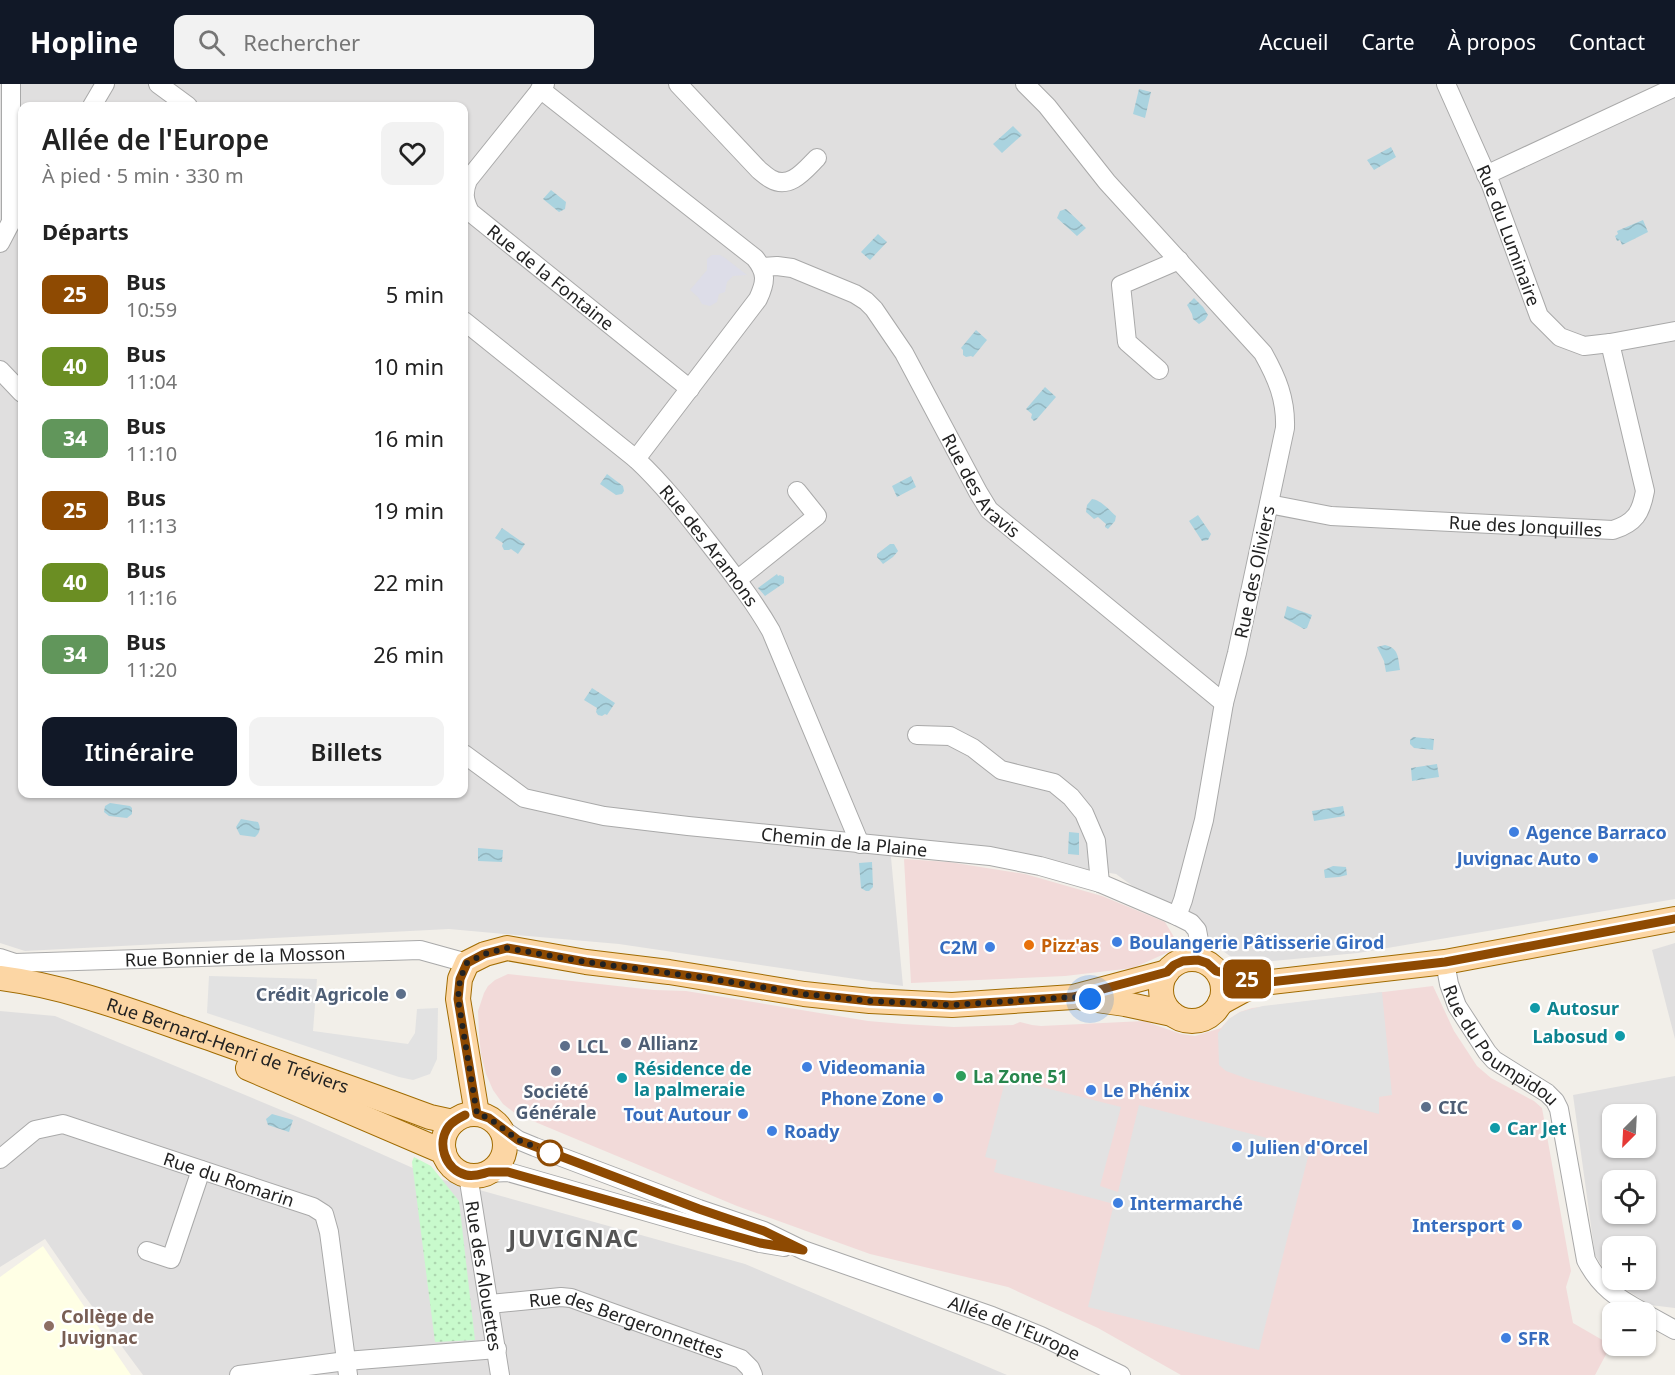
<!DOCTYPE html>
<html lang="fr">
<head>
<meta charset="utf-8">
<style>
	:root { --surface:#fff; --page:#f2f2f2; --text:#222; --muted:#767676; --accent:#111827 }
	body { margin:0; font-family:"Noto Sans",sans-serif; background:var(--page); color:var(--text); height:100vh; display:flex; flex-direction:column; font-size:22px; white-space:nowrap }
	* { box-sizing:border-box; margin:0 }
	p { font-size:20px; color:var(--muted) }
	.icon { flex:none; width:33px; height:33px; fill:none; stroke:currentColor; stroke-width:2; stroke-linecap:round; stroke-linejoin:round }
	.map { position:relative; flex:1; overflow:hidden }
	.side { position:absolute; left:18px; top:18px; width:450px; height:696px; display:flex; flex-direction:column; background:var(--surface); border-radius:12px; box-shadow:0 2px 4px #0004 }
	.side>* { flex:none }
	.badge { padding:0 12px; border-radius:9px; font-size:21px; line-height:39px }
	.needle { width:39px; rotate:204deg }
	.fabs { position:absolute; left:1602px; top:1020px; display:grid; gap:12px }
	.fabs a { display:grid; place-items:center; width:54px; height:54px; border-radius:12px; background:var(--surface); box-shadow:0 2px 4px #0004; font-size:30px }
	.you { position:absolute; width:30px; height:30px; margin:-15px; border:4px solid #fff; border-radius:50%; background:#1a73e8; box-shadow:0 0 0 9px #1a73e833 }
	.map>.badge { position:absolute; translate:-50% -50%; box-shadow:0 0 0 3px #fff }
	h2 { padding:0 24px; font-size:22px; line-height:54px }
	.round { display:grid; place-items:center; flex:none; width:63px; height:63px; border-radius:12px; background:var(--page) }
	.overview { display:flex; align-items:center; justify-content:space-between; height:102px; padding:0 24px }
	h1 { font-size:28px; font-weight:600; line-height:45px }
	.primary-button { display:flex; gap:12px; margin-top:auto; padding:12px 24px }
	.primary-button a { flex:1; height:69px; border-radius:12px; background:var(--accent); color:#fff; font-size:24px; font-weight:600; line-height:69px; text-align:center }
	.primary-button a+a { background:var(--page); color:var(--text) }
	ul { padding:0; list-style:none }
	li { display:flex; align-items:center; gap:18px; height:72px; padding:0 24px }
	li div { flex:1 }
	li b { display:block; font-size:22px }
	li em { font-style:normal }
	li .badge { min-width:66px; font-weight:700; text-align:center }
	header { display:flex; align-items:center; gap:36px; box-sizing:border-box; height:84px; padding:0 30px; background:var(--accent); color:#fff }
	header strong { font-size:28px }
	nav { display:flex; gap:33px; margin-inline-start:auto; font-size:21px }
	.search { width:420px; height:54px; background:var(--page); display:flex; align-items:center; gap:15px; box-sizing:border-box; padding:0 21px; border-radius:12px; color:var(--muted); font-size:22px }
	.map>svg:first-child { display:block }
</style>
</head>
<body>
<header>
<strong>Hopline</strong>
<div class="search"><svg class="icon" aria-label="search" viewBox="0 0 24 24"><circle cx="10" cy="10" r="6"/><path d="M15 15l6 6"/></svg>Rechercher</div>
<nav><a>Accueil</a><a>Carte</a><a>À propos</a><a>Contact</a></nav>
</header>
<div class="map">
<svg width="1675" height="1291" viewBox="0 0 1675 1291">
	<defs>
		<pattern id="park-dots" width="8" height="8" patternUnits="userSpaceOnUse" patternTransform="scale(1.5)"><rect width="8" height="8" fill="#c8facc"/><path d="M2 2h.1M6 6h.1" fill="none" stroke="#acd6af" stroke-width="1.8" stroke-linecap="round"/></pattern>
		<pattern id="water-waves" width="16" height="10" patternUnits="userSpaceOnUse" patternTransform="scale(1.5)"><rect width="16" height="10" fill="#aad3df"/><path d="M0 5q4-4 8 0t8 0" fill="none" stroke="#92b5bf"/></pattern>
	</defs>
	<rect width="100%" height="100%" fill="#f2efe9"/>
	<path fill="#e0dfdf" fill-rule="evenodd" d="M0,0H1675V815L1358,869L1241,880L1116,790L889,752L903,902L619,860L449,845L25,867L0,859ZM22,22H464V710H22Z
		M1675,859V955L1652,866Z
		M0,927L55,932L305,1036L433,1093L745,1180L1007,1291H143L83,1210L45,1155L0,1183Z
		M1675,992V1224L1650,1221L1610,1195L1595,1171L1573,1011ZM1612,1030H1646V1064H1612ZM1612,1096H1646V1130H1612ZM1612,1162H1646V1196H1612Z"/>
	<path fill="#f2dad9" d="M904,775L949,778L1025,790L1102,812L1165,838L1180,863L1133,884L1065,892L911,899Z
		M508,890L654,906L686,907L868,937L903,940L954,943L1013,941L1020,938L1032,941L1041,942L1144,937L1181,950L1195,952L1221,944L1229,935L1240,928L1252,924L1433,902L1454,947L1477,982L1491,994L1534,1017L1542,1024L1571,1187L1566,1203L1573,1239L1611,1261L1595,1291H1181L1098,1244L1008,1203L870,1170L737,1122L516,1030L503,1020L493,1006L486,990L481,970L479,950L478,927L484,909L488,902L495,896Z"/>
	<path fill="#ffffe5" d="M43,1162L131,1291H0V1193Z"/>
	<path fill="url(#park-dots)" d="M414,1073L431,1082L459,1117L475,1256L435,1258L412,1078Z"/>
	<path fill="#e2e2e2" d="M209,892L317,895L313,947L408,960L415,949L417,925L438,924L437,975L430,990L413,996L399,993L207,929Z
		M1382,908L1392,1011L1379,1013V1030L1251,996L1226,987L1219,981L1218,949L1229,935L1240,928L1263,922Z
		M1006,994L1121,1023L1100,1102L1118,1108L1139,1021L1310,1065L1259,1266L1088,1223L1114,1120L994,1088L997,1076L985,1073Z"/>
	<path fill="#dddde8" d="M712,171H720L725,174L747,191L733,192L727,198L725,208L719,210L717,218L710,222L702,220L698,213L690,206L707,186V175Z"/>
	<path fill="url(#water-waves)" d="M1139,5L1151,8L1145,34L1133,30Z
		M1013,42L1022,51L1002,69L993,60Z
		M1391,63L1396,73L1374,86L1367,76Z
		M551,106L566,118L565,125L559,128L543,115Z
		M1066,125L1086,144L1077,152L1057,134L1060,127Z
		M1643,136L1648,148L1622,161L1620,156L1617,157L1615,152L1618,150L1617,147Z
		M878,150L887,158L870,176L861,168Z
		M1194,214L1203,223L1208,231L1205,236L1199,240L1193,235L1192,230L1187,221Z
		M976,246L987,256L973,273L971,272L966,273L963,271V266L961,264Z
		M1045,303L1056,313L1036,336L1034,337L1031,334L1032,330L1026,325Z
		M607,390L623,402L624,407L622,410L616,411L600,400Z
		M911,392L916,403L897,413L892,402Z
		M1092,415C1101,416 1109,426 1116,432L1115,437L1108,445L1105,443L1106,440L1098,433L1094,435L1086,428L1087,421Z
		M1198,431L1211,450L1208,456L1202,457L1189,437Z
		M502,444L525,460L518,470L511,465L509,466H504L502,462L503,459L495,454Z
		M890,460H894L898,467L893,473L883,480L877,473V470Z
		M777,490L778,492L780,491L784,493V499L765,512L758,504Z
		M1287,522L1312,531L1307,544L1304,545L1284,534Z
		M1385,561C1399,564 1398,574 1400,586L1386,588L1384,577L1377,563Z
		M592,604L615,619L607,631L605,630L602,632L598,631L596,628L597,624L584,616Z
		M1413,653L1434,655L1433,666L1414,664L1410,660V656Z
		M1437,680L1439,693L1412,697L1411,684Z
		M110,719L130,722L132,724V730L127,734L109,732L104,728L105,722Z
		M1343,722L1345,732L1314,737L1312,727Z
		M241,735L258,738C261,744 260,749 255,753L240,751L236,743Z
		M1069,748L1079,749V771L1068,770Z
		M478,764L503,766L502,778L478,777Z
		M872,778L873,803L869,807H866L861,804L859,779Z
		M1333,782L1346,783L1347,791L1339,793L1325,794L1324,786Z
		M272,1030L293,1036L289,1048L268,1041L266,1035Z"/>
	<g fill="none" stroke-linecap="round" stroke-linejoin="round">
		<defs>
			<g id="minor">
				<path d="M158,0L188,22"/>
				<path id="s1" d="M545,0L468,96C463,109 464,116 470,128L690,305"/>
				<path d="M678,0L759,86C763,89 767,93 771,95C790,106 805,86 817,74"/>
				<path d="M1025,0L1047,22L1107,98L1263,269C1277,294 1286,315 1285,344L1237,569L1224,619L1204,736L1183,816L1177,832"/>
				<path id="s2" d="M1446,0L1491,101L1539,232L1560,253L1584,262L1610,259L1675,247"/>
				<path d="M540,5L755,174C767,189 766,198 758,215L636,375"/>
				<path d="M92,22L105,0"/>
				<path d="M1486,91L1675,3"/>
				<path d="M0,159L11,138V0"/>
				<path id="s3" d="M762,183L777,182L792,184L855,210L866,217L874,225L904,269L978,408L989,426L1224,619"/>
				<path id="s4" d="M464,237L636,375C666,403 690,435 715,467C735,493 755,519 771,547L860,760"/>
				<path d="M0,286L22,309"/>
				<path d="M1159,286L1127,258L1121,201L1179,176"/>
				<path id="s5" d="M1269,420L1331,432L1613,446C1635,439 1641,429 1645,407L1610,259"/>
				<path d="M737,496L817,432L797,407"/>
				<path d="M917,651L950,652L973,664L1001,686L1054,699L1071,713L1084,729L1096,757L1100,799"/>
				<path id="s6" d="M464,670L524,714L604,732L688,742L990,772L1040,782L1100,799L1177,832L1191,839L1197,846L1200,862L1198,876"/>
				<path id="s7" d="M0,874L15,879L420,866L467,879"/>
				<path id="s8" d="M1445,878L1449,900L1457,922L1487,968L1494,976L1547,1009L1555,1017L1559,1025L1586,1176C1600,1203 1617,1214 1643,1228"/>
				<path id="s9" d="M499,1043L518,1056L535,1063L699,1125L764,1147L803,1166L992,1232L1041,1252L1121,1291"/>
				<path id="s10" d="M0,1075L35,1046L63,1040L313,1123L324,1130L329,1148L348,1291"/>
				<path d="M487,1089L508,1088L696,1142L760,1159L784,1163"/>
				<path id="s11" d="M468,1091L500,1291"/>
				<path d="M147,1167L171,1175L201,1086"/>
				<path id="s12" d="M490,1220L561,1213L571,1214L741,1275L750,1284L753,1291"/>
				<path d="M1646,1230L1675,1246"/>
				<path d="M239,1291L346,1277L497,1265"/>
			</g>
			<g id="major">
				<circle cx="1192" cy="906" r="31"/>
				<path id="s13" d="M0,894C71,903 139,930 206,953C281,980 356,1005 430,1033L453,1038"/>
				<path d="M1083,914L1125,920L1172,930"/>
				<path d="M1220,919L1242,907L1262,899L1445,878L1675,835"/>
				<path d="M248,984L444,1068"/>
				<path d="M477,1030L458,915L460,895L467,879L485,870L507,864L586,878L669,888L804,910L870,917L952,921L1073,913L1167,888"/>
				<circle cx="474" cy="1061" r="31"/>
			</g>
		</defs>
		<use href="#minor" stroke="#a9a9a9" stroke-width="20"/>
		<use href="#major" stroke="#a06b00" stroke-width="26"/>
		<use href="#minor" stroke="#fff" stroke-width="18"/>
		<use href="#major" stroke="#fcd6a4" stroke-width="24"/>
	</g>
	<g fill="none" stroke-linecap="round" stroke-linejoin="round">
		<defs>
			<path id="line" d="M465,1031C459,1034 453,1037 449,1042C436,1059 445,1086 466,1091C475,1093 481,1090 489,1088C495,1088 502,1088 508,1088L760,1159L803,1166L764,1147L699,1125L518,1056L489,1034L477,1030L458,915L460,895L467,879L484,870L507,864L586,878L706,894L804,910L870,917L952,921L1073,913L1167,888L1174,881L1183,877L1198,876L1207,879L1216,887L1262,899L1445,878L1675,835"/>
		</defs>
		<use href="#line" stroke="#fff" stroke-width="14"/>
		<use href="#line" stroke="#8e4a02" stroke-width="9"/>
		<path stroke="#222" stroke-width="6" stroke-dasharray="0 10.8" d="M550,1069L518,1056L489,1034L477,1030L458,915L460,895L467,879L484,870L507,864L586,878L706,894L804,910L870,917L952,921L1073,913L1090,915"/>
	</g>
	<g fill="#3f7fe0" stroke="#fff" stroke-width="2">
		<circle cx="1514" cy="748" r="6"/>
		<circle cx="1593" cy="774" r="6"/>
		<circle cx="1117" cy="858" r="6"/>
		<circle cx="990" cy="863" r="6"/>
		<circle cx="807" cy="983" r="6"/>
		<circle cx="1091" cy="1006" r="6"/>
		<circle cx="938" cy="1014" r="6"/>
		<circle cx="743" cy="1030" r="6"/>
		<circle cx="772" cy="1047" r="6"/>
		<circle cx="1237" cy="1063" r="6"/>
		<circle cx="1118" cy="1119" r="6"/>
		<circle cx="1517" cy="1141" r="6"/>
		<circle cx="1506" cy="1254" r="6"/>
	</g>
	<circle fill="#e8710a" stroke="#fff" stroke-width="2" cx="1029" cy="861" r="6"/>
	<g fill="#5c6f8a" stroke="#fff" stroke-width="2">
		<circle cx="401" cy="910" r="6"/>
		<circle cx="626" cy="959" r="6"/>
		<circle cx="565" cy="962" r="6"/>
		<circle cx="556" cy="987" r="6"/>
		<circle cx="1426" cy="1023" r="6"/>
	</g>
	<g fill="#0f9aa8" stroke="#fff" stroke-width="2">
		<circle cx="1535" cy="924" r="6"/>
		<circle cx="1620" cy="952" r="6"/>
		<circle cx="622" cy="994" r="6"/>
		<circle cx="1495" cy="1044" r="6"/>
	</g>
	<circle fill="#2e9e5b" stroke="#fff" stroke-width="2" cx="961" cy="992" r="6"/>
	<circle fill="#fff" stroke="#8e4a02" stroke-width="3" cx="550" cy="1069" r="12"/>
	<circle fill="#8d6e63" stroke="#fff" stroke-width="2" cx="49" cy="1242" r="6"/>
	<g text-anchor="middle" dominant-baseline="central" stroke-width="4.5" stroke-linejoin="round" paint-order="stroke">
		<g font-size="18" fill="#222" stroke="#fff">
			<text stroke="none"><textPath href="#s2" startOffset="164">Rue du Luminaire</textPath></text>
			<text stroke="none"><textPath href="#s1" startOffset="260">Rue de la Fontaine</textPath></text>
			<text stroke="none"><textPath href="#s3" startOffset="330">Rue des Aravis</textPath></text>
			<text stroke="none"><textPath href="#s5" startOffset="258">Rue des Jonquilles</textPath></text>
			<text stroke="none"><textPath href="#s4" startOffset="334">Rue des Aramons</textPath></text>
			<text transform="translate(1254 488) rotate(-78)">Rue des Oliviers</text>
			<text stroke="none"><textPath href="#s6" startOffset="398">Chemin de la Plaine</textPath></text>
			<text stroke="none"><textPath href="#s7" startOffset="236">Rue Bonnier de la Mosson</textPath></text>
			<text stroke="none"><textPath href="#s8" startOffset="105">Rue du Poumpidou</textPath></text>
			<text stroke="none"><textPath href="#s13" startOffset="238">Rue Bernard-Henri de Tréviers</textPath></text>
			<text stroke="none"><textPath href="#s10" startOffset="249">Rue du Romarin</textPath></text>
			<text stroke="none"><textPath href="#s11" startOffset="102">Rue des Alouettes</textPath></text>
			<text stroke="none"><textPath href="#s9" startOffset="554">Allée de l'Europe</textPath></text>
			<text stroke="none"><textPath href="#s12" startOffset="141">Rue des Bergeronnettes</textPath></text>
		</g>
		<g font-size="18" font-weight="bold" fill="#366cbe" stroke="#fff" text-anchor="start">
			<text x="1526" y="748">Agence Barraco</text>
			<text x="1581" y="774" text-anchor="end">Juvignac Auto</text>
			<text x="1129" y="858">Boulangerie Pâtisserie Girod</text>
			<text x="978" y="863" text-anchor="end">C2M</text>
			<text x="819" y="983">Videomania</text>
			<text x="1103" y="1006">Le Phénix</text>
			<text x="926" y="1014" text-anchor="end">Phone Zone</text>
			<text x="731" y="1030" text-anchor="end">Tout Autour</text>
			<text x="784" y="1047">Roady</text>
			<text x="1249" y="1063">Julien d'Orcel</text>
			<text x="1130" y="1119">Intermarché</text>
			<text x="1505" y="1141" text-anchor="end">Intersport</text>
			<text x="1518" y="1254">SFR</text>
		</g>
		<g font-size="18" font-weight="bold" fill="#c56008" stroke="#fff" text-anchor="start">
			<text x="1041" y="861">Pizz'as</text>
		</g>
		<g font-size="18" font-weight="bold" fill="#4e5e75" stroke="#fff" text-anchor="start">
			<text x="389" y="910" text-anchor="end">Crédit Agricole</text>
			<text x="638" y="959">Allianz</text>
			<text x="577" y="962">LCL</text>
			<text x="556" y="1007" text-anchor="middle">Société<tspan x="556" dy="21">Générale</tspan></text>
			<text x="1438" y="1023">CIC</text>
		</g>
		<g font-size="18" font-weight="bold" fill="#0d838f" stroke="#fff" text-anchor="start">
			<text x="1547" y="924">Autosur</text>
			<text x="1608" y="952" text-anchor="end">Labosud</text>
			<text x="634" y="984">Résidence de<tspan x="634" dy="21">la palmeraie</tspan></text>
			<text x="1507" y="1044">Car Jet</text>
		</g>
		<g font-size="18" font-weight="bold" fill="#27864d" stroke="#fff" text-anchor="start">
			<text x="973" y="992">La Zone 51</text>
		</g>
		<g font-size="18" font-weight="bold" fill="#785e54" stroke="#fff" text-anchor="start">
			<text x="61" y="1232">Collège de<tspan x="61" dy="21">Juvignac</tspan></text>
		</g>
		<g font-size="24" font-weight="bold" letter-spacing="1.5" fill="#555" stroke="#fff">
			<text x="574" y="1153">JUVIGNAC</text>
		</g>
	</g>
</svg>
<div class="fabs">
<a><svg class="needle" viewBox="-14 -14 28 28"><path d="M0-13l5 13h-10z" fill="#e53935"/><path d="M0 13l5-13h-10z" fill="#767676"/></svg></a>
<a><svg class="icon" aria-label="locate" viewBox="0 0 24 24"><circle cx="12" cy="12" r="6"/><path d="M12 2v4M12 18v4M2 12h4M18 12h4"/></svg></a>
<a>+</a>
<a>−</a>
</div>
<div class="you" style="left:1090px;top:915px"></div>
<b class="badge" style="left:1247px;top:895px;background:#8e4a02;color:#fff">25</b>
<section class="side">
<div class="overview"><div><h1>Allée de l'Europe</h1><p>À pied · 5 min · 330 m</p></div><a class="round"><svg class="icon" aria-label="heart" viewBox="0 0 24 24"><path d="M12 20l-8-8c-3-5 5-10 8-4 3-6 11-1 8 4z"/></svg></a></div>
<h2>Départs</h2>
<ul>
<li><span class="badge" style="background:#8e4a02;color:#fff">25</span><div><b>Bus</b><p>10:59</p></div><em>5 min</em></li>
<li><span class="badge" style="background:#6b8e23;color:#fff">40</span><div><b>Bus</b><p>11:04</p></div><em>10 min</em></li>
<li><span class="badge" style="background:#61965b;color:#fff">34</span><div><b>Bus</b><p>11:10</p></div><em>16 min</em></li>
<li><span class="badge" style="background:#8e4a02;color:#fff">25</span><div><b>Bus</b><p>11:13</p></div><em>19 min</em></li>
<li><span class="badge" style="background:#6b8e23;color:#fff">40</span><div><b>Bus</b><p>11:16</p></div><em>22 min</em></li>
<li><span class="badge" style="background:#61965b;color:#fff">34</span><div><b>Bus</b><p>11:20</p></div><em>26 min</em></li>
</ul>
<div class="primary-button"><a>Itinéraire</a><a>Billets</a></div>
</section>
</div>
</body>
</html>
